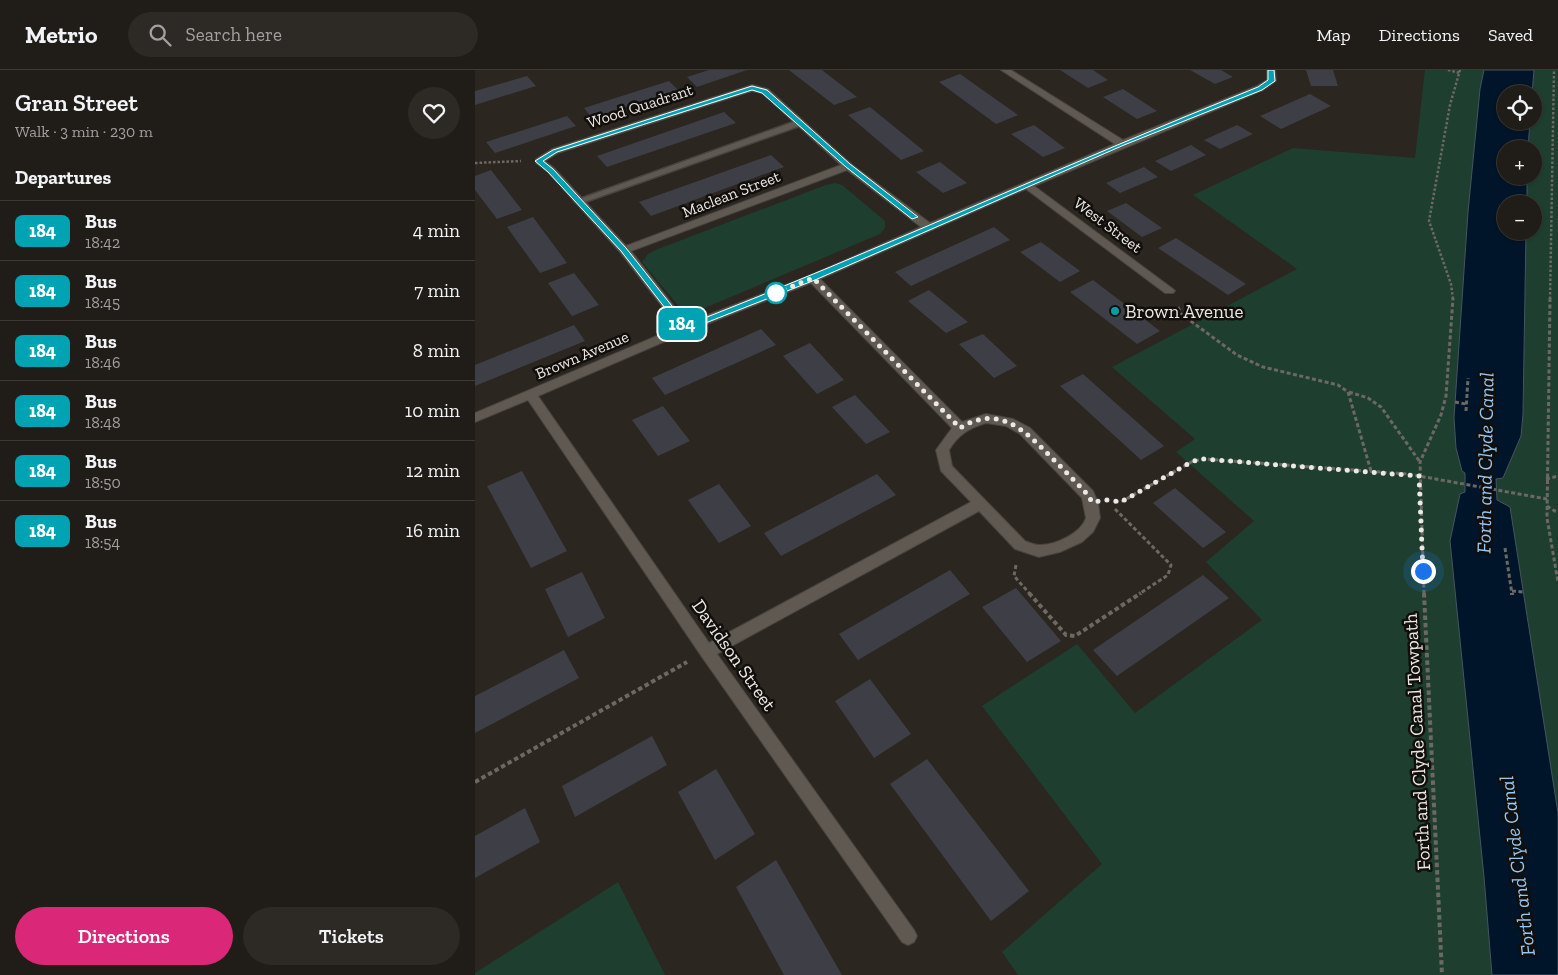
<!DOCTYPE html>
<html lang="en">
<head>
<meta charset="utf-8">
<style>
	:root { --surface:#201c17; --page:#2d2924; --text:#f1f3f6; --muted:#a2a1a1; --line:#3d3a36; --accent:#db2777 }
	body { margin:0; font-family:"Zilla Slab",serif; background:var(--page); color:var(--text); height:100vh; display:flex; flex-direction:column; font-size:19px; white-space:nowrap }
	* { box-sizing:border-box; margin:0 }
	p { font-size:16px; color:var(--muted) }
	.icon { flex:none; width:28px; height:28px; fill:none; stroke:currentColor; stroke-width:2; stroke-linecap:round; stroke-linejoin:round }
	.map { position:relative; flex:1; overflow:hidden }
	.panel { display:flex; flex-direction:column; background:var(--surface); width:475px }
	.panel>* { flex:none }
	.badge { padding:0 10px; border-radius:8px; font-size:18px; line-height:32px }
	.fabs { position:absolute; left:1022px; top:15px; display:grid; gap:10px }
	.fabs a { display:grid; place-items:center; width:45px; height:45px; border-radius:50%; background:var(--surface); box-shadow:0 1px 4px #0004,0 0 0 1px var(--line); font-size:25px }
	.you { position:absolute; width:25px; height:25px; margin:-12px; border:4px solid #fff; border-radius:50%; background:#1a73e8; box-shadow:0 0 0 8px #1a73e833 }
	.map>.badge { position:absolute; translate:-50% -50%; box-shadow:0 0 0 2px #fff }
	h2 { padding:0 15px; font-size:19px; line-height:45px }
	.round { display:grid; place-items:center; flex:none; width:52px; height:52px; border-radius:26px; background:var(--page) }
	.head { display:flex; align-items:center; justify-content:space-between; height:85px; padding:0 15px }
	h1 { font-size:24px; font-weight:600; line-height:38px }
	.cta { display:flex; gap:10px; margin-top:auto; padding:10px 15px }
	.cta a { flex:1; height:58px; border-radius:30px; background:var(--accent); color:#fff; font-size:20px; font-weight:600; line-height:58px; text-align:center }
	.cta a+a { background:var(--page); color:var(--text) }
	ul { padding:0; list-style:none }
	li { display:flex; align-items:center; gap:15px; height:60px; padding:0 15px; border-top:1px solid var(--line) }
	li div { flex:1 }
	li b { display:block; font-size:19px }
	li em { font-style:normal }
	li .badge { min-width:55px; font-weight:700; text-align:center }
	header { display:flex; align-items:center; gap:30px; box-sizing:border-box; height:70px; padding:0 25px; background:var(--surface); border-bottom:1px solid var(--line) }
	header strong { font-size:24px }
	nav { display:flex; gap:28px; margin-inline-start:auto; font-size:18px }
	.search { width:350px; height:45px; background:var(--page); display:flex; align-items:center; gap:12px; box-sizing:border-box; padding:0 18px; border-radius:28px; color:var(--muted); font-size:19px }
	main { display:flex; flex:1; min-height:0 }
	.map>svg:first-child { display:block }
</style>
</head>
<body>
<header>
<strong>Metrio</strong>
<div class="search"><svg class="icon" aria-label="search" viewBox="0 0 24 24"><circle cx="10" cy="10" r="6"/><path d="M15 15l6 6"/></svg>Search here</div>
<nav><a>Map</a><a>Directions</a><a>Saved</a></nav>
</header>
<main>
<section class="panel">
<div class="head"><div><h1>Gran Street</h1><p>Walk · 3 min · 230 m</p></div><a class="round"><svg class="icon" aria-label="heart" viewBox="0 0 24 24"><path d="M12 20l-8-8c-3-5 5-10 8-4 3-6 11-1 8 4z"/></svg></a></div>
<h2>Departures</h2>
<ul>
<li><span class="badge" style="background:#00a3b4;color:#fff">184</span><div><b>Bus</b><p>18:42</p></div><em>4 min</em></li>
<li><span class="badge" style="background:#00a3b4;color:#fff">184</span><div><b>Bus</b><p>18:45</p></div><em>7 min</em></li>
<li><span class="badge" style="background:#00a3b4;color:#fff">184</span><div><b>Bus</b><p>18:46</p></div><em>8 min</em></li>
<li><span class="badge" style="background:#00a3b4;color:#fff">184</span><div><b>Bus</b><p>18:48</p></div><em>10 min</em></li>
<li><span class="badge" style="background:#00a3b4;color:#fff">184</span><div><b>Bus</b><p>18:50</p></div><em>12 min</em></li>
<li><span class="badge" style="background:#00a3b4;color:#fff">184</span><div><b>Bus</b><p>18:54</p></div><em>16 min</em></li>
</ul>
<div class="cta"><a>Directions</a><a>Tickets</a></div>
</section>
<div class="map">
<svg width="1083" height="905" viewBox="0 0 1083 905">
	<rect width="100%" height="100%" fill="#2b261f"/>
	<path fill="#1e3f2f" d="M950,0H1009L1005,19L993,142L979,348L981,378L990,402L1009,807L1017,905H543L527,882L627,794L507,636L602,574L660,643L787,550L731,492L779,451L701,382L720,369L637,297L822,199L718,125L818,78L940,88Z
		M1059,0H1083V743L1035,437L1022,430L1021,409L1028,408L1046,366L1048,344L1051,161H1059V134H1052V106H1059V79H1053L1055,51H1059V24H1057Z
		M360,113L367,115L410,151V158L405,164L227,239L213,241L206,239L167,192L173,184L183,179L351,115Z
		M143,812L190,905H0V903Z"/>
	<path fill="#001529" stroke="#475461" d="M1009,0H1059L1057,24H1031V51H1055L1053,79H1031V106H1052V134H1031V161H1051L1048,344L1046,366L1028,408L1021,409L1022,430L1035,437L1083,743V905H1017L1009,807L975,471L985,424L990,422V403L987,401L981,378L979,348L993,142L1005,19Z"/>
	<path fill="#3e3e46" d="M234,0H272L222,17L212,7Z
		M314,0H347L382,27L359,35Z
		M585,0H618L633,10L613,18Z
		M715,0H746L758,7L740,14Z
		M831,0H858L863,16H836Z
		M485,4L543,45L521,54L464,12Z
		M52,6L61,16L0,35V21Z
		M194,11L203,20L117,48L109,38Z
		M648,19L682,41L662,49L628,27Z
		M835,24L856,36L806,59L785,46Z
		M395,37L449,81L426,90L373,45Z
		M249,42L261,53L132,97L122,86Z
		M92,46L101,56L20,83L11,72Z
		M559,55L590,78L568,87L536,64Z
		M762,55L778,64L745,79L729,70Z
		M716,75L731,85L696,101L680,91Z
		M296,85L309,97L176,146L164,132Z
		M465,92L492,113L468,123L441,102Z
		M669,97L683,107L645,123L631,113Z
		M16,100L47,140L22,149L0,120V106Z
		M651,133L687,158L667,167L632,141Z
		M58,147L92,193L65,203L32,157Z
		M519,157L535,170L436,216L420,202Z
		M701,168L771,214L753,225L683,178Z
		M566,172L605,201L585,212L545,182Z
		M99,203L124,235L97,246L73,213Z
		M618,210L685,261L662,274L595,222Z
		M454,220L493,252L471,263L433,231Z
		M99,255L110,271L0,316V295Z
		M286,259L301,275L190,325L177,308Z
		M508,264L542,296L519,308L484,274Z
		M335,273L369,310L342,324L308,286Z
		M608,304L689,376L666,390L585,316Z
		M380,325L415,362L391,374L357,337Z
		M188,336L215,371L183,386L157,350Z
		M47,401L92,481L56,498L12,416Z
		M402,404L421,425L306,486L289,463Z
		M244,414L276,456L244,473L213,430Z
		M700,418L751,462L728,478L678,433Z
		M475,500L495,524L383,590L364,564Z
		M107,502L130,548L93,567L70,519Z
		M728,505L754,528L642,606L618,580Z
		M541,518L586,571L552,592L507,537Z
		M89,580L104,608L0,663V626Z
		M395,609L436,664L399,688L360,631Z
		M177,666L192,695L100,747L87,716Z
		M452,689L554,821L516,851L415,714Z
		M241,699L280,764L240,790L203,722Z
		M50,738L65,772L0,808V766Z
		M301,790L367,905H309L261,817Z"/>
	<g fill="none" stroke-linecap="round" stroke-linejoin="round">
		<defs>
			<path id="service" d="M324,50L327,51V55L107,133H101L99,131Z"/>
			<path id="minor" d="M526,0H536L648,70L782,16L792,10V0H800L801,11L788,20L559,116L698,219L700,221L698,223H690L551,119L345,209L487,352L511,344L538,349L555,358L618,421L623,433L625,448L618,462L607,472L585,482L564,487L540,479L504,441L242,584L439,860L442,866L439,872L433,875L427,872L227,587L53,330L0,352V343L203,257L145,182L73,102L61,93V89L77,79L277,15L293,19L376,94L455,153L640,74ZM277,21L287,23L366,95L151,176L79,98L70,91L83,83ZM372,100L446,157L334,206L212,253L156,181ZM336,213L477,358L461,380L466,401L496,432L234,573L63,326L214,261ZM511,353L531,356L545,364L607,428L611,448C606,463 581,475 565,475C560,475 555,473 550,471L477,396L474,380C483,365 494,358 511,353Z"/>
		</defs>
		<use href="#service" stroke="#47433e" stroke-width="3"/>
		<use href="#minor" stroke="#47433e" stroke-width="2"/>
		<path stroke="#6c6862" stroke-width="2.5" stroke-dasharray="2.5 2" stroke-linecap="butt" d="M973,0L985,3
			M0,93L46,91
			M978,229L976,214L954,151L975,35L985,0
			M1075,229L1079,0"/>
		<path stroke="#6c6862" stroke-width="3" stroke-dasharray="4 2.5" stroke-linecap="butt" d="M1075,228L1072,448L1083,512
			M703,237L706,244L762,285L788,297L863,315L873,322L896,401
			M874,322L893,328L906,337L945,392
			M980,332L991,334
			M991,341L993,308
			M1071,409L1083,406
			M640,431L646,432L718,391L729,389L933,404L1072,429
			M1072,436L1083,443
			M640,439L696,495L693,505L664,524
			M1030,478L1037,524
			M541,495L539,506L555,524
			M1037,521L1048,522
			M949,524L945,392L966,345L971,326L978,228"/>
		<path stroke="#6c6862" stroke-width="4" stroke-dasharray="4.5 3" stroke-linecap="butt" d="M554,523L591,565L600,566L666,523
			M949,523L967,905
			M1037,523V525
			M0,712L212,592"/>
		<use href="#service" fill="#5f5952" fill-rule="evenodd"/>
		<use href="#minor" fill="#5f5952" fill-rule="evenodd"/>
	</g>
	<path fill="#00a3b4" stroke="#fff" d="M793,0H799L800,11L787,20L649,75L340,210L210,261L207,260L146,181L73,102L60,91L78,80L277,16L292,20L375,94L443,147L437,149L371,97L287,23L277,20L82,82L68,91L78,99L151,178L212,255C404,180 591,94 783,17L793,10Z"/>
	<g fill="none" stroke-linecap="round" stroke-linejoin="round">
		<path stroke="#ece8e4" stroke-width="5" stroke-dasharray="0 9" d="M301,223L338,208L485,358C524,334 549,360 575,386C588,399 601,412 613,425L617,432L631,430L646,432L718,391L729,389L944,406L948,501"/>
	</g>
	<circle fill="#fff" stroke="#00a3b4" stroke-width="2.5" cx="301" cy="223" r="10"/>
	<circle fill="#0f9aa8" stroke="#110f0c" stroke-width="2" cx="640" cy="241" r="5"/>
	<g text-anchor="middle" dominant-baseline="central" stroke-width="5" stroke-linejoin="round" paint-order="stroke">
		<g font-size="16" fill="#ece8e4" stroke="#110f0c">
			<text transform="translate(165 36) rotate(-18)">Wood Quadrant</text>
			<text transform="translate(256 124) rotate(-21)">Maclean Street</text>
			<text transform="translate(633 155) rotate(37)">West Street</text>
			<text transform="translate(107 285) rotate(-23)">Brown Avenue</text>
		</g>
		<g font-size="19" fill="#ece8e4" stroke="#110f0c" text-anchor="start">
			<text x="650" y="241">Brown Avenue</text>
		</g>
		<g font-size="19" fill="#ece8e4" stroke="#110f0c">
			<text transform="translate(259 585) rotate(55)">Davidson Street</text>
			<text transform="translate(942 672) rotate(-93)">Forth and Clyde Canal Towpath</text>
		</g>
		<g font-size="20" font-style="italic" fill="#95c7f2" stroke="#110f0c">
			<text transform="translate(1010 393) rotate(-89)">Forth and Clyde Canal</text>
			<text transform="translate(1042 796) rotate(-97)">Forth and Clyde Canal</text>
		</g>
	</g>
</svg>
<div class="fabs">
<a><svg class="icon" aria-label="locate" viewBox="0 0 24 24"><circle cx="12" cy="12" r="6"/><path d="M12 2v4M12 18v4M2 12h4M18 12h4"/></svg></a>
<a>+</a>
<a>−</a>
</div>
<div class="you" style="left:948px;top:501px"></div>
<b class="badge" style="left:207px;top:254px;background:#00a3b4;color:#fff">184</b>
</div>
</main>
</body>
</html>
